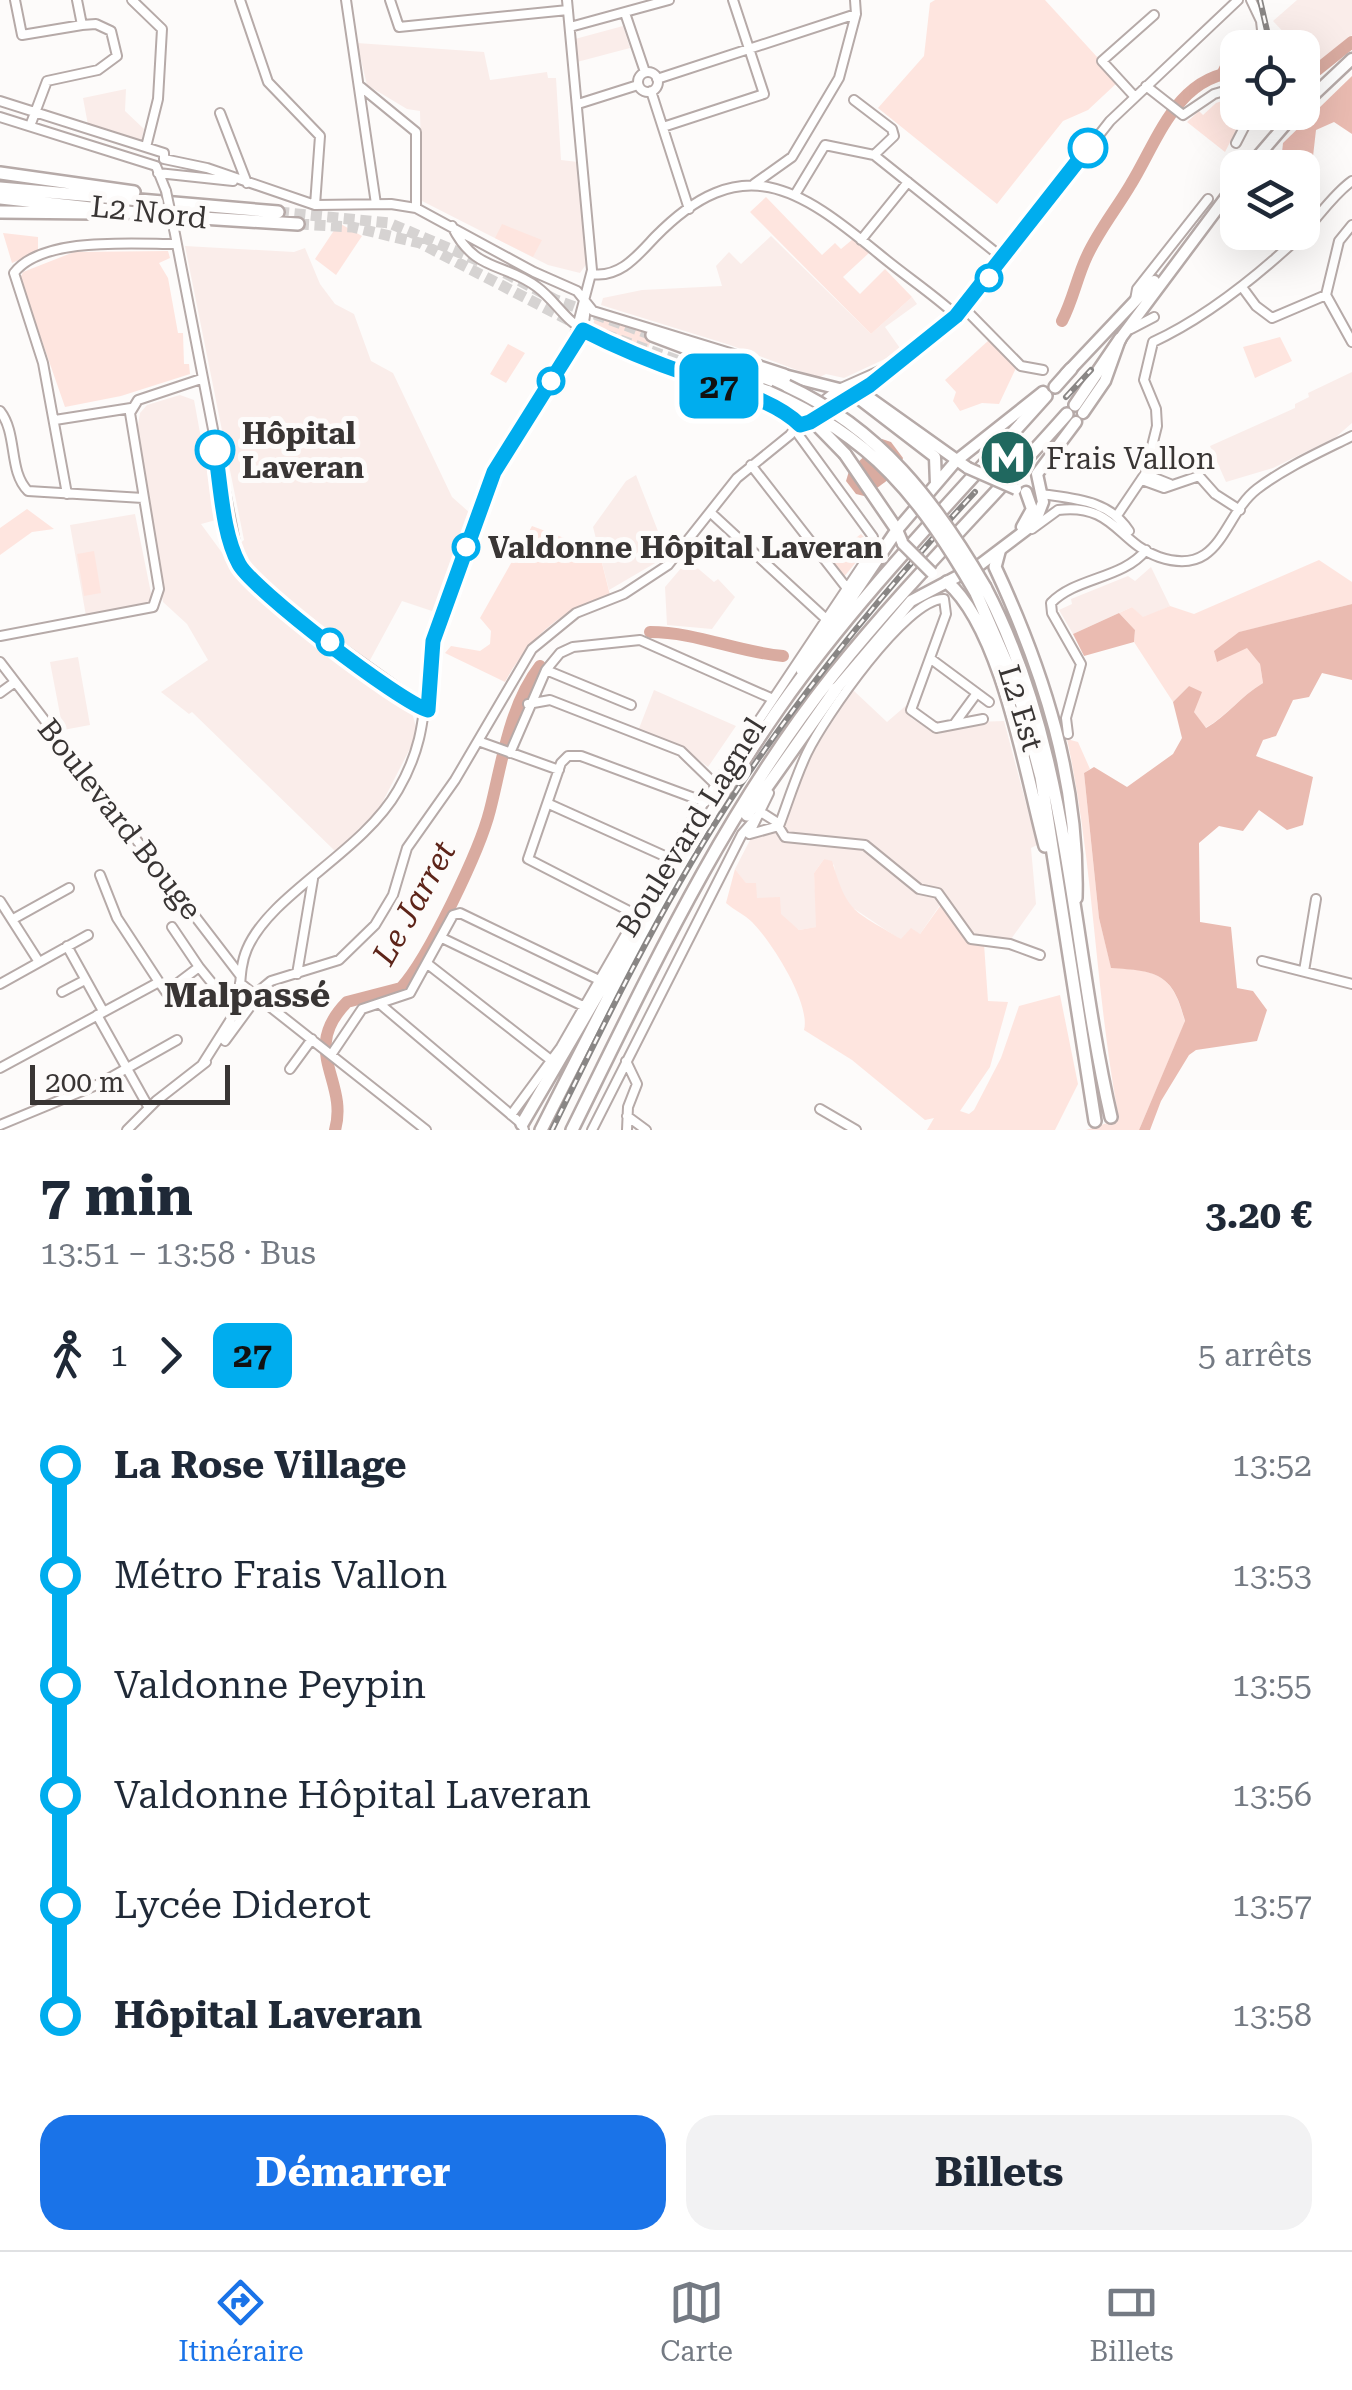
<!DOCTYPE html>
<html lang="fr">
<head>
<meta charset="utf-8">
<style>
	:root { --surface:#fff; --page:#f2f2f3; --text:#1f2937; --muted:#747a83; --line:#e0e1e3; --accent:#1a73e8 }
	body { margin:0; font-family:"Roboto Serif",serif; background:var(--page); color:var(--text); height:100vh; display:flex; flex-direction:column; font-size:38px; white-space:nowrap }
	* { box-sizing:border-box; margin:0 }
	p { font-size:32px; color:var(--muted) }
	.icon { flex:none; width:55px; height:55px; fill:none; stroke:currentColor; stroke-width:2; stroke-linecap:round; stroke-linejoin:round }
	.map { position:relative; height:1130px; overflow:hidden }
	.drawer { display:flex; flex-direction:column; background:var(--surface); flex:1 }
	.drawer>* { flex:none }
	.badge { padding:0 20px; border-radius:15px; font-size:35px; line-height:65px }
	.controls { position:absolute; left:1220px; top:30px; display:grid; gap:20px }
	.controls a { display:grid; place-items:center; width:100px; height:100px; border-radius:20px; background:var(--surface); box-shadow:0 10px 40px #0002; font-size:50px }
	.scale { position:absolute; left:30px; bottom:25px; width:200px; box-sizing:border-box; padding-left:10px; border:5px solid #393534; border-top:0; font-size:28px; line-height:35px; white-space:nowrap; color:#393534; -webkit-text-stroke:8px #fdfbfa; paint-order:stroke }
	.map>.badge { position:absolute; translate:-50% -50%; box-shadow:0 0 0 5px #fff }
	.legs { display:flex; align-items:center; gap:15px; height:110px; padding:0 40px; font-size:32px }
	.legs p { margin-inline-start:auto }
	.overview { display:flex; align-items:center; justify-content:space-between; height:170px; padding:0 40px }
	h1 { font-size:55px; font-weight:700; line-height:75px }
	.primary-button { display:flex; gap:20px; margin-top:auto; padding:20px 40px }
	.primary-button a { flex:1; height:115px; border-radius:30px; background:var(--accent); color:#fff; font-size:40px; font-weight:700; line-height:115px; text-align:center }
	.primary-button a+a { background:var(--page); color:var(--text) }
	ul { padding:0 40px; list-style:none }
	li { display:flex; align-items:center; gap:35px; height:110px; font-size:38px }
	li i { display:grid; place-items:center; width:15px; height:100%; margin:0 12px; background:currentColor }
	li i::after { content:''; width:25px; height:25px; margin:-12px; border:8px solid; border-radius:50%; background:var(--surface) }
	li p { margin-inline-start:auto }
	li:first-child i { background:linear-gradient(#0000 50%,currentColor 0) }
	li:last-child i { background:linear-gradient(currentColor 50%,#0000 0) }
	.dock { display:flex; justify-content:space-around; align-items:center; height:140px; border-top:2px solid var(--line); background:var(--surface); font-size:28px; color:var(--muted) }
	.dock a { display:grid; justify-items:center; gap:5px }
	.dock .current { color:var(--accent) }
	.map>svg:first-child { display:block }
</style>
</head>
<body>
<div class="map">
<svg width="1352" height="1130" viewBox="0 0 1352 1130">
	<rect width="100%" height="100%" fill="#fdfbfa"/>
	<path fill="#faedea" d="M1297,0H1352V35L1317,68L1273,21Z
		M623,26L630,48L577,62L575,39Z
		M357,43L484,52L490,80L547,72L548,78H556L561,160L578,162L587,263L580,273L548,265L422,201L420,111L407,109L367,85Z
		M126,89L125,111L144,129L141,142L88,125L83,98Z
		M771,236L871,334L912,297L917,304L885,327L902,351L844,378L826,374L818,378L730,345L601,305L603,298L642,290L722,286L716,266L729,252L741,264Z
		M185,246L294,252L305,248L320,284L335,304L354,314L371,361L393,373L452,497L470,513L435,612L402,601L369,662L273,589L257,574L239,544L244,540Z
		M1352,372V423L1336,437L1273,468L1226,482L1210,446L1295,408V404L1309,397L1308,393Z
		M180,395L194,400L216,520L201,524L245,584L382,696L412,713L418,733L379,809L336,852L192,712L189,714L161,692L208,660L187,624L163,602L137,431L140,413L147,405Z
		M636,475L665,549L654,557L657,562L609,590L593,527L626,481Z
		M135,514L152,598L146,605L86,616L70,525Z
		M688,560L714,582L718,579L735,597L712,629L667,625L665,587Z
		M1151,567L1170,606L1143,618L1132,607L1073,634L1059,610L1072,604L1071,599L1128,576L1135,581Z
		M78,657L90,725L63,730L50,662Z
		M654,690L736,726L708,767L686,750L638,731Z
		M853,690L887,722L909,703L911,718L938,734L975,722L1004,721L1037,845L1031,848L1036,904L1009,942L974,938L942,902L920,934L901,940L847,904L837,886L834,865L824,859L814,873L817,927L799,930L757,898L735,869L750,840L775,832L785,823L812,753Z"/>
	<path fill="#fee5df" d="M935,0H1045L1119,81L1088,110L1063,121L997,204L878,108L924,56L930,3Z
		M1237,96L1238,112L1245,113L1225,152L1187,122L1199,111L1203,115L1216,103Z
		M766,197L822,255L835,243L841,249L853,239L870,252L843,277L860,294L885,269L912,297L871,334L750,212Z
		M339,223L362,236L336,275L315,259Z
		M502,224L542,240L533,257L495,238Z
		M3,233L38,237V252L12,263Z
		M168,251L170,258L159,263L168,278L178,333H183L184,364H189L190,374L121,396L65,407L20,278L23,272L74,252Z
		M595,316L655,330L645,356L592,331Z
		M1280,337L1292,361L1255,378L1243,347Z
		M989,340L1016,368L999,404L982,403L960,411L953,401L956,392L945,380Z
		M508,344L525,353L506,383L490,374Z
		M27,509L54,529L32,532L0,555V528Z
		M532,526L599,551L610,595C561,609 529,638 505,682L445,653L451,646L480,651L490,644L491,631L480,618Z
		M861,534L871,544L843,578L828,559Z
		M94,551L101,593L84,596L77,554Z
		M1319,560L1352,582V604L1240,632L1260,664L1263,683C1241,696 1227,716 1205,728L1194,712L1189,686L1173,702L1134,642L1135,630L1119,613L1132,607L1143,617L1170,606L1194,614Z
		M1067,739L1078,742L1090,769L1084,773L1099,918L1111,967C1157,971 1173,973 1185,1022L1139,1130H1086L1119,1119C1095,993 1094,864 1067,739Z
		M824,859L832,861C848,915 854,910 901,939L911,928L920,934L943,902L964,938L984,944L988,1001L1008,1002L990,1067L960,1111L969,1114L974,1110L1001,1058L1019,1006L1060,995L1078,1084L1055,1130H927L934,1118L925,1120L852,1060L804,1030C811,1004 772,942 752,922C745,915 734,910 726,903L735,869L746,883H756L757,898L780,897L781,914L799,930L816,927L814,873Z"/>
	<path fill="#eabbb1" d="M1352,76V134L1334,122L1316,130L1311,174L1303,183L1302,168L1273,167L1281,162L1283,143Z
		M1352,604V680L1322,673L1309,697L1293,700L1276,736L1263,740L1256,756L1313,777L1303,825L1287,830L1259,810L1243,831L1219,826L1199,843L1200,922L1231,927L1237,988L1253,991L1267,1010L1257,1041L1196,1050L1189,1055L1161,1101L1150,1130H1139L1185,1021C1173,973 1157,971 1111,968L1099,918L1084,773L1094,767L1127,787L1173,754L1182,738L1173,702L1189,686L1202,692L1194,712L1206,728C1227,716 1241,696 1263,683L1260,664L1247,648L1217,662L1214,651L1239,632Z
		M1119,613L1135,630L1134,642L1084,656L1073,634Z"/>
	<path fill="#d9aba0" d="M882,439L891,442L903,458C898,476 880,486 864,496L856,494L846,481L849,471Z"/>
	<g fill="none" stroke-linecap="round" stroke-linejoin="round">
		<path stroke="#d9aba0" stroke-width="2.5" d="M1216,76L1233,42"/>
		<path stroke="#d9aba0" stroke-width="12" d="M1302,75L1317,70L1352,42
			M1062,321C1073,300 1077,277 1087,256C1099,230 1117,208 1131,184C1157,142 1177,75 1238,72
			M650,632C697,632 736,652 783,656
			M335,1130C349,1080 299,1051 347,1002L401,988C428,959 480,850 490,810C502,763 509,706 540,666"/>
		<path stroke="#d6d3d2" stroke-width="11" stroke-dasharray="11 5.5" stroke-linecap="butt" d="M278,212L389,223L484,263
			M298,224L352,227L420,243L578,325L730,379
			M505,273L556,300L652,335"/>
		<defs>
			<path id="minor" d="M15,0L22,35L82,25
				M132,0L162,29L158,99L146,147
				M240,0L268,82L320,136L315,205
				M346,0L376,204
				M390,0L399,27L568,10
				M567,0L592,270L571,350
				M1251,0L1261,21L1264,48
				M625,13L645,72
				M570,27L669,0
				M638 82a10 10 0 1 1 20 0a10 10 0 1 1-20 0Z
				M657,79L856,14
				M1146,86L1183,115L1214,94L1238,87
				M361,87L416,132V208
				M651,91L689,209
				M1135,97L1102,61L1154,15
				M0,101L164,153V159
				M578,104L638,85
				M220,113L247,183
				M0,117L156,166L166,191
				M30,126L47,81L98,70L117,56L111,31L96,24L82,25L77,0
				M663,127L764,94L733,0
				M1236,143L1252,112
				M874,155L1004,259
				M164,159L207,168L315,205L391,204L416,208L534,272L577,291L593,311L753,360
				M158,173L233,181
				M754,184L792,157L839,78L856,14L855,0
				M796,193L825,145L874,155L894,136L892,129L854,100
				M1352,225L1339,241L1326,295L1352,342
				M452,226C475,273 504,262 537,287C556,301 565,321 588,333C639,357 767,392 800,425
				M174,229L239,563L263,592L427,709
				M861,240L908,182
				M592,274C620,278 637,256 655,237C742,148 799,188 879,254C904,275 933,294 957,316
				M1242,287L1256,306L1272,318L1326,295
				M1135,300L1137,289L1208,199
				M964,308L1021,366L1043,370
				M1131,329L1154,317
				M826,410L869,385L957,316L1110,121L1238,0
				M0,411C18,434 8,471 28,491L143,498
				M55,420L131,408
				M751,465L846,587
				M1145,474L1170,484
				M1142,480L1164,488L1199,476L1215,494L1240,510
				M67,494L43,363L14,273C42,236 134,244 176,244
				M1041,494C1075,499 1109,500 1129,531
				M711,513L825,618
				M1118,514L1145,474L1157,426L1156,409L1144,380L1153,342C1207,317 1255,278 1298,238C1317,220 1331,196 1352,181
				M1032,529L1058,510C1114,503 1118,543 1159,557C1222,578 1222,516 1257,489C1286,467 1320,452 1352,436
				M0,636L153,607L159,589L130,413L138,400L201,379
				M931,659L989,702
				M0,662L240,975
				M546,670L631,705
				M0,693L15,682
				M528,704L550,700L681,751L716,785
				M955,723L977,693
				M1068,734L1066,718L1081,664L1052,613L1051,603C1076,577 1123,579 1146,550
				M478,741L559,770
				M510,753L546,670L560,653L573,647L640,640L773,699
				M549,804L669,858
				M761,812L775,821L785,837L865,845L919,889L938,893L971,939L1010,944L1040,955
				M749,834L769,793
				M750,834L779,826C788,802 796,776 807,753C824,718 906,598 944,599L946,614L911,710L936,728L983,719
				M100,875L117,918L159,982
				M0,901L39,962
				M635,914L528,859L561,763L568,756H581L705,802
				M15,918L69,888
				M172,927L199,967
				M442,938L583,1006
				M67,946L103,1011
				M1262,961L1352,984
				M429,965L552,1061
				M1304,971L1316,899
				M297,974L313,879
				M240,983L426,1130
				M0,984L88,935
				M62,992L85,980
				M380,1004L522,1124L524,1130
				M238,1008C241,988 239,967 247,949C271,893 362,853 398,790C429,737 422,700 433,644C442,594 473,519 494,472C515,424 593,350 585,301
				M97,1015L149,1108
				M225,1041L255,1000
				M331,1055L362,1009L410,993L453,915L460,913L597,979
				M626,1061L637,1084L628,1107L627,1130
				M202,1065L238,1008L271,981L339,960L375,925L393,895L407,848L455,780L532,649L576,613L624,594L668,565L737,478L790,435L805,415L839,389L893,365
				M0,1068L159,982L166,992L199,967L233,1009L238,1008
				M290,1069L312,1039
				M820,1109L856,1130
				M511,1115L561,1047L687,828L874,548L873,537L795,430
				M627,1116L646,1130
				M0,1125L99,1084L177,1040
				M127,1130L156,1101L206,1062
				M592,1130L742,834L761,812"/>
			<path id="major" d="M1302,106L1352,59
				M1248,168L1296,112
				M1066,374L1154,281
				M784,375L867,396L968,468
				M853,394L935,457L936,484
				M1083,413L1105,381L1120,339L1238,181
				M1022,527L1032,509L1026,492
				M903,544L897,530L956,461L1043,392
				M836,689L911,601L981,564L1035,523L1043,502L1037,474L1076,422"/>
			<path id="highway" d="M0,173L134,192
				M0,188L278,212
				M0,198L154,215L298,224
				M0,212L96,213
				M652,335L787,386
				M741,361L784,375
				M730,379L769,392
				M1055,387L1071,369
				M1075,405L1120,339
				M999,552L995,567C1044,672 1079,782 1076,898
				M947,582C1002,629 1026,776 1045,846
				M985,587C1071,751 1070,940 1111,1117
				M976,593L1017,687L1041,777L1095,1121
				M802,670L897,530L845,454
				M747,815L836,689
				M522,1124L644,915
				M541,1130C614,985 687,840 780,707C858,596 956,497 1046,396
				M572,1130C649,974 724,812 833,675C906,584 990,501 1067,414"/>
		</defs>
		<use href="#minor" stroke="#b6aaa8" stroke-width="12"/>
		<use href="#major" stroke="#b6aaa8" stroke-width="15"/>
		<use href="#highway" stroke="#b6aaa8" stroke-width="16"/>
		<use href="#minor" stroke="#fff" stroke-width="8"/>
		<use href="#major" stroke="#fff" stroke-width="10"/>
		<use href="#highway" stroke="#fff" stroke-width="11"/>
		<defs>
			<path id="rail" d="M1260,0L1271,48
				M1270,113V112
				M1066,397L1091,370
				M552,1130C605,1021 659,910 725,808C799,695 883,591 975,492"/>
		</defs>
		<use href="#rail" stroke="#898685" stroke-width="6"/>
		<use href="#rail" stroke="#fdfbfa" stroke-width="2.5" stroke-dasharray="8" stroke-linecap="butt"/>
		<defs>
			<path id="minor-bridge" d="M166,191L174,229"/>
			<path id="major-bridge" d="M968,468L1016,489
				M903,544L932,573"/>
			<path id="highway-bridge" d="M787,386C880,429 935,501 985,587
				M769,392C873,437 920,497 976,593
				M807,415L845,454"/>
		</defs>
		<use href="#minor-bridge" stroke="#b6aaa8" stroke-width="12" stroke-linecap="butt"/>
		<use href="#major-bridge" stroke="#b6aaa8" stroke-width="15" stroke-linecap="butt"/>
		<use href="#highway-bridge" stroke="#b6aaa8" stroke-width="16" stroke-linecap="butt"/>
		<use href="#minor-bridge" stroke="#fff" stroke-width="8"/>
		<use href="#major-bridge" stroke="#fff" stroke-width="10"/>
		<use href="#highway-bridge" stroke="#fff" stroke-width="11"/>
	</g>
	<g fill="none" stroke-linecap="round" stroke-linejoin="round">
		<defs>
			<path id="line-1" d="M215,450C221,485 222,533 239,564C252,589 401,703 428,710L433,641L494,472L583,330C618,348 655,363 693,376C727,389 774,399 800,425L810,422L870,385L956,316L1088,148"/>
		</defs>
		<use href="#line-1" stroke="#fff" stroke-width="22"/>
		<use href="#line-1" stroke="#00adee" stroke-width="15"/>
	</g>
	<defs>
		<symbol id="metro-disc" viewBox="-11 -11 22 22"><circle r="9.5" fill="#20685f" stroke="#fdfbfa"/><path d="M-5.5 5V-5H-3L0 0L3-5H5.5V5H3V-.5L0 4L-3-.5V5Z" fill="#fff"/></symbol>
	</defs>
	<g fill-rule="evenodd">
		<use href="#metro-disc" x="976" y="426" width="63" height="63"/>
	</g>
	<g fill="#fff" stroke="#00adee" stroke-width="5">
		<circle cx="1088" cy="148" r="18"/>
		<circle cx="989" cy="278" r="12"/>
		<circle cx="551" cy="381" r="12"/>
		<circle cx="215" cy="450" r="18"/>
		<circle cx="466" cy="547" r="12"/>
		<circle cx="330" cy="642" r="12"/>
	</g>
	<g text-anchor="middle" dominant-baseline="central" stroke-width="10" stroke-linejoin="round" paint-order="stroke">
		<g font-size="30" fill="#393534" stroke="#fdfbfa">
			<text transform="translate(149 212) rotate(6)">L2 Nord</text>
			<text transform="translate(1021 708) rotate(73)">L2 Est</text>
			<text transform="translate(120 819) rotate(52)">Boulevard Bouge</text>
			<text transform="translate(691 827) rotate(-58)">Boulevard Lagnel</text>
		</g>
		<g font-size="30" font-weight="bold" fill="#393534" stroke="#fdfbfa" text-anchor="start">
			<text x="242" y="433">Hôpital<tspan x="242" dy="34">Laveran</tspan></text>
			<text x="488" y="547">Valdonne Hôpital Laveran</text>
		</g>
		<g font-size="30" fill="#393534" stroke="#fdfbfa" text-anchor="start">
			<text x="1046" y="458">Frais Vallon</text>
		</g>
		<g font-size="32" font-style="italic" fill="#5d2419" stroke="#fdfbfa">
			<text transform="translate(414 903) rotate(-61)">Le Jarret</text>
		</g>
		<g font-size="35" font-weight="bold" fill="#393534" stroke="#fdfbfa">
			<text x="247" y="995">Malpassé</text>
		</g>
	</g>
</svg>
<div class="controls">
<a><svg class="icon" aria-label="locate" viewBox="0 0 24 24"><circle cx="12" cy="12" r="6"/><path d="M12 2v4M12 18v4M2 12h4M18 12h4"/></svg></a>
<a><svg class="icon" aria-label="layers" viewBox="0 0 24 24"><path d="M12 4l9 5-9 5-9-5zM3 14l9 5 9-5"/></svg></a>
</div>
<div class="scale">200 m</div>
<b class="badge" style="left:719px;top:386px;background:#00adee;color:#111">27</b>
</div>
<section class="drawer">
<div class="overview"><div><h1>7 min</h1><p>13:51 – 13:58 · Bus</p></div><b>3.20 €</b></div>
<div class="legs"><svg class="icon" aria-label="walk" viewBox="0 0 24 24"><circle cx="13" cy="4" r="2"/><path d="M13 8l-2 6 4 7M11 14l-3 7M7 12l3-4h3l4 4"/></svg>1<svg class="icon" aria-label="forward" viewBox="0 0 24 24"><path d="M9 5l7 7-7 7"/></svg><b class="badge" style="background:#00adee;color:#111">27</b><p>5 arrêts</p></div>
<ul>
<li><i style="color:#00adee"></i><b>La Rose Village</b><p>13:52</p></li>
<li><i style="color:#00adee"></i><span>Métro Frais Vallon</span><p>13:53</p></li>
<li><i style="color:#00adee"></i><span>Valdonne Peypin</span><p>13:55</p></li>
<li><i style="color:#00adee"></i><span>Valdonne Hôpital Laveran</span><p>13:56</p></li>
<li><i style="color:#00adee"></i><span>Lycée Diderot</span><p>13:57</p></li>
<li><i style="color:#00adee"></i><b>Hôpital Laveran</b><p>13:58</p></li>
</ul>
<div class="primary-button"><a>Démarrer</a><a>Billets</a></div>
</section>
<nav class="dock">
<a class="current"><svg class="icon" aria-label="directions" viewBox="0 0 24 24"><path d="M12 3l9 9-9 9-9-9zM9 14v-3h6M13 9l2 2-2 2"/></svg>Itinéraire</a>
<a><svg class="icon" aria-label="map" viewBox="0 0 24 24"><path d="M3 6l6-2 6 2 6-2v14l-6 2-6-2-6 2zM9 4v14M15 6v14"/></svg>Carte</a>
<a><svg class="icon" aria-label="tickets" viewBox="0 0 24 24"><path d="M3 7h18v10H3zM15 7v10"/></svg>Billets</a>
</nav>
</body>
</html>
